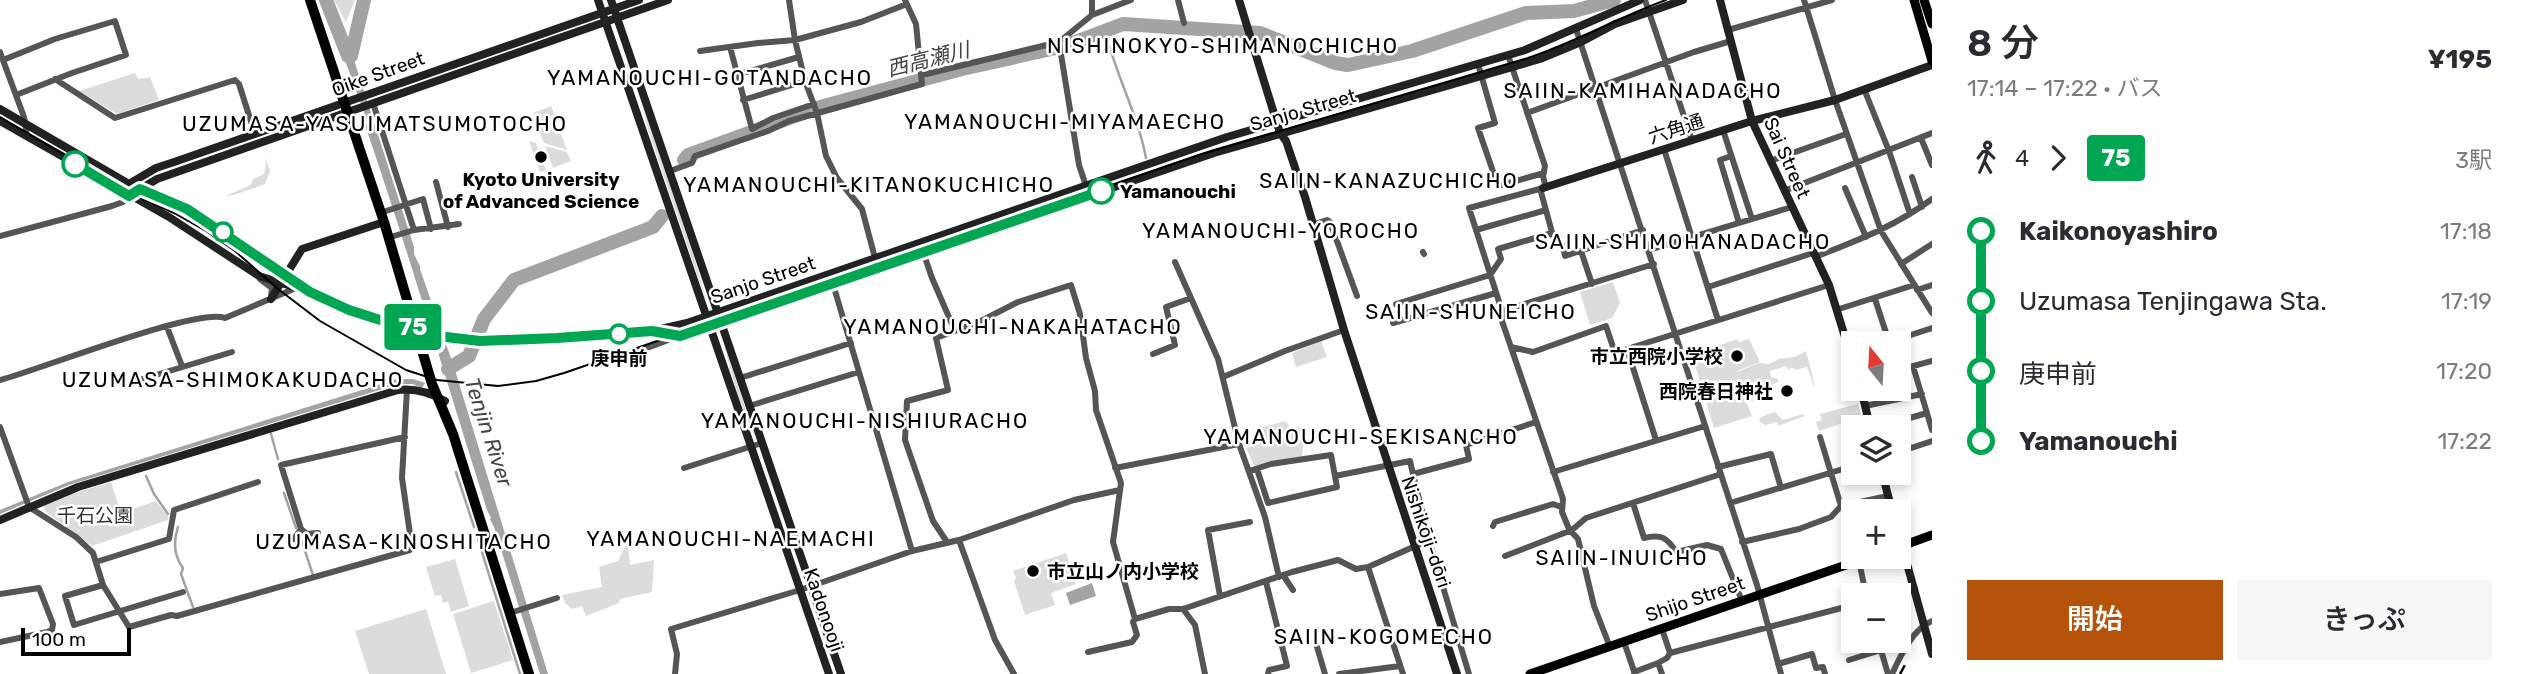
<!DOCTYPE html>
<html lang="ja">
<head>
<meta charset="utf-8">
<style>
	:root { --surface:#fff; --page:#f7f7f7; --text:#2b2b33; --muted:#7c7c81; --accent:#b45309 }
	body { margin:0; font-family:Rubik,"Noto Sans JP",sans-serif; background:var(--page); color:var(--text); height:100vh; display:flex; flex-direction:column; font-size:26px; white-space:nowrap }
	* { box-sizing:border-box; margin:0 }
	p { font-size:23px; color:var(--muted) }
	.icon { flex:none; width:38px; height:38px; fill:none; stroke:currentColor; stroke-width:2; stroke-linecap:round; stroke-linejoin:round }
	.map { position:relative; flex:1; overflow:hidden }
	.panel { display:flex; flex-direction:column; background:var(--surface); width:595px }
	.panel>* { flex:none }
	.badge { padding:0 14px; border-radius:5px; font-size:24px; line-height:46px }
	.needle { width:46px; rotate:342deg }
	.buttons { position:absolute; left:1841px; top:331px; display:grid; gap:14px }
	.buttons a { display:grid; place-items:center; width:70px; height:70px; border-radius:0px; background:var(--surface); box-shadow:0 4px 10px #0003; font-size:35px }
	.scale { position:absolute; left:21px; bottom:18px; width:110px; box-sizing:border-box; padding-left:7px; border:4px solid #000; border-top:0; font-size:19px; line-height:24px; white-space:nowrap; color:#000; -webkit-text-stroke:5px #fff; paint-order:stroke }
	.map>.badge { position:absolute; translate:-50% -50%; box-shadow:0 0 0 4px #fff }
	.legs { display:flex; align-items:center; gap:10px; height:77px; padding:0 35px; font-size:23px }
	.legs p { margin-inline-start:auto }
	.overview { display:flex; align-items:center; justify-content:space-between; height:119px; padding:0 35px }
	h1 { font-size:38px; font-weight:600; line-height:52px }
	.action { display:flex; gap:14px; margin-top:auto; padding:14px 35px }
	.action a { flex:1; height:80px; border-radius:0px; background:var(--accent); color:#fff; font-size:28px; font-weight:600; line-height:80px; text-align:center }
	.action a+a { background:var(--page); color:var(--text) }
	ul { padding:0 35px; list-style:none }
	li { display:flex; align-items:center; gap:24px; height:70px; font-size:26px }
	li i { display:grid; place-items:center; width:10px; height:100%; margin:0 9px; background:currentColor }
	li i::after { content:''; width:18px; height:18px; margin:-9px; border:5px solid; border-radius:50%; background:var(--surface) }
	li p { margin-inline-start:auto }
	li:first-child i { background:linear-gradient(#0000 50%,currentColor 0) }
	li:last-child i { background:linear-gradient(currentColor 50%,#0000 0) }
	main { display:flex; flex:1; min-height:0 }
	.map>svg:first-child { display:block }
</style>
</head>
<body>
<main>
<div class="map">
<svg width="1932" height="674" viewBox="0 0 1932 674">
	<rect width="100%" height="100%" fill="#fff"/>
	<path fill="#dcdcdc" d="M334,0H355L346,22Z
		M619,34L686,226L706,301L648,129L641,99Z
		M135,73L138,79L150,77L159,100L117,114L79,91Z
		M551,106L554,114L539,128L533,113Z
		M554,116L567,150L544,143L539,130Z
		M529,141L536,143L546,170L540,172Z
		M545,146L567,152L571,161L553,168Z
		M265,157L270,171L265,184L234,195L225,196L251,185L253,179L264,174L266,165Z
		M1613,282L1620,303L1612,318L1590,325L1580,292Z
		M1738,339L1739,342L1749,339L1760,362L1737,371V372L1759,363L1769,364L1779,359L1795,357L1806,351L1815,386H1814L1807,367L1795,370L1792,367L1788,370L1786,366L1770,371L1771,377L1778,379V382L1770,386L1763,383L1757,391H1750L1749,394H1751L1753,401L1748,402L1745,399L1752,416L1714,428L1692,355Z
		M723,340L755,437V438L738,399Z
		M1321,341L1327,357L1296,367L1292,353Z
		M1858,404L1863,422L1860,417L1819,431L1816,422L1822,420L1820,414Z
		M1775,412L1783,420L1803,414L1805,416L1778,426L1777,422L1765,425L1759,421L1761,417Z
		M1285,421L1292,429L1299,427L1304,440L1302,457L1254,466L1246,448L1259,444L1256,429Z
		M111,482L121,513L156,501L168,516V520L92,546L45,511L44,505L68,495Z
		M625,546H628L630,565L654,560L652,592L620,599L619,603L586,616L582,606L572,609L565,603L562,595L602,587L599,567L618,561Z
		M1066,553L1076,584L1051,593L1055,605L1025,615L1014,581L1016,578L1013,571Z
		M455,559L469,606L451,612L448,602L443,603L441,595L435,596L426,567Z
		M494,601L513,660L471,673L453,614Z
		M426,609L446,674H369L355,631Z"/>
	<path fill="#a3a3a3" d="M351,37L358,38V53H355L354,60L414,247V254L420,266V269L454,367L548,674H540L494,527L490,519L491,518L487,510C446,381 409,253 365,125L368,123L339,44L340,41Z
		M397,379H413L425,383L422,388L412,384H399L69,485L0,514V510L68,482Z
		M1092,583L1096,596L1070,605L1066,593Z"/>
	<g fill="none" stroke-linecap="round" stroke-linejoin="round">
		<path stroke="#a3a3a3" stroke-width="2.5" d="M1105,30C1115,74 1138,114 1146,158
			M271,434L278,459
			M456,472L474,527
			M146,476L154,494L168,514
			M284,493L296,528
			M178,527C173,542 174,556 183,568L181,574L193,607
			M476,533L520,674
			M301,539L313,575"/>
		<path stroke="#a3a3a3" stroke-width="14" d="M326,0L348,56
			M351,56L364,0
			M684,160L688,155L820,107L962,69L1065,46L1123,24L1260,33L1335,63L1348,65L1412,51L1526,13L1574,11L1614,0
			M448,369L469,356L484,319L514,280L653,227L662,216"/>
		<path stroke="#555" stroke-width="6" d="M789,0L795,40L805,81L817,113L826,156L837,178L862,209L875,258
			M1092,0V15
			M1178,0L1184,23
			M1645,0L1692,140
			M1804,0L1835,100L1881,231L1932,313
			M1576,29L1757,585L1781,674
			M1728,30L1832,0
			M1059,42L1079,165L1086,186
			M730,47L752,129L773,118L814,104
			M700,51L758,43L795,40L861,22L907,4
			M0,52L24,117L27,136
			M1508,55L1545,166L1543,176L1545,184L1541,192L1553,236L1563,246L1565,256L1643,230
			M3,60L55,39L115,21L126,55L72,73L16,95
			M1478,64L1495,123L1478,128L1498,186L1544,173
			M736,75L799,57
			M922,75L1059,42L1092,15L1131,0
			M55,79L115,118L235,80L239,84L255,134
			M1864,89L1889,151L1910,214
			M743,100L805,81
			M373,103L414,230
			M1527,113L1694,52L1731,41
			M1723,130L1752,219
			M1921,138L1932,165
			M1664,149L1718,320
			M1731,156L1720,160L1739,223
			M1770,161L1846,134
			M670,171L692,163L695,156L768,131L789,121L922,84L916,24L905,0
			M1912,177L1922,207
			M436,182L448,227
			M1543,188L1469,208L1502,311V321L1563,499L1562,512L1569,529L1578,539L1594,606L1610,647
			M1845,188L1866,237
			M1784,191L1932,133
			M386,211L423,199L431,229
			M1312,225L1327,220L1330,222L1357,296
			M1476,230L1546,210
			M0,236L112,206L123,202L129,196
			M394,236L414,230L459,224
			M920,243L932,278L955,331
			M1649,250L1792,207
			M1581,251L1592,284
			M1423,252L1424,254
			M1815,257C1858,240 1894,227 1932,199
			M1175,262L1218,359L1239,444L1265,517L1279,577
			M1901,264L1932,244
			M830,274L912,551
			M260,279L272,288L271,297
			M1708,287L1813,253
			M1917,290L1932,285
			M1875,299L1889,342
			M1396,304L1490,275L1501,259L1498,249L1552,233
			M1836,310L1914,285
			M1502,311L1654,264
			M1393,323L1496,293
			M167,327L182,366
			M1886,343L1932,328
			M1511,347L1533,352L1606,326L1615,353
			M1153,354L1175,345L1166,307L1191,298
			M615,360L679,336
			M1913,366L1932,430
			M1899,370L1932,361
			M1223,377L1285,351L1344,330
			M740,378L851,343
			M0,380C39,370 197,307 225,318L296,288
			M133,382L232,352
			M749,406L859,372
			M1865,406L1922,394
			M0,427L29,507L76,537L93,553L103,585L129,627L171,615L177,616L410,550L412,548L402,478L407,389
			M1879,427L1927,413
			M1820,437L1841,506
			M1656,440L1627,349L1829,285
			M1899,452L1932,441
			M1718,467L1771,454L1781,488
			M684,468L762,443
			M1115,468L1239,444
			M1249,471L1271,464L1331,455L1337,487L1268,503L1257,469
			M1553,472L1705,426
			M1335,476L1410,461L1413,474
			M1633,503L1644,538C1661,534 1667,537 1676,552L1707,545L1721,549L1742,601
			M1730,503L1853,466
			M1493,526L1495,522L1553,504L1561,507
			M318,533L307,534L301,529L281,465L405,437
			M294,539L301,529
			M959,540L995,640L1014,674
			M947,542L933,521L905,440L907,401L948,390L936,338L979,322L1018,302L1071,285L1080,314L1086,358L1095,391L1096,410L1121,483L1113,542L1135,619L1169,609H1183L1292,572L1338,560L1356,569L1368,567L1429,540
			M1742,542L1799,529L1831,517L1841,506L1888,496
			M1505,556L1572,530L1586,518L1721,474
			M1859,561L1866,595
			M96,562L169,539L174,510L258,482
			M1368,567L1403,674
			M1283,575L1293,590
			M1266,582L1287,666L1269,670L1268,674
			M103,585L65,596L74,625L183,592
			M0,594L39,588L53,624L52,630L47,632L0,642
			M1889,595L1915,589
			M1220,596L1208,530L1250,522
			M1183,609L1195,625L1205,674
			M510,613L557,598
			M1878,640L1888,674
			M1624,642L1635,674
			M1317,647L1325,674
			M1088,652L1132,642L1137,635L1133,622L1135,619
			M1670,653L1853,605
			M1849,660L1881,650
			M1658,663L1662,674
			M1778,664L1812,654L1816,668L1823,667L1825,674
			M1634,672L1658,663L1667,658L1670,653L1662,629
			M675,674L677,654L671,629L800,590L912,551L959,540L1074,500L1120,490
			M1339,674L1400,666
			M1469,674L1429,540L1413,474L1469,459L1466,445L1536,422
			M1892,674C1900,657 1913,628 1932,621"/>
		<path stroke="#222" stroke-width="8" d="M598,0L829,674
			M611,0L841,674
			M1239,0L1280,133L1286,141L1305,197L1344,330L1457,674
			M1720,0L1752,121L1829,285L1853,363
			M0,109L129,184L187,209L237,240L270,267L303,286
			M0,121L169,217L259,276L310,292L349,310L377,319L446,336L480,341L557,338L652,331L687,323L1227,137L1525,50L1640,0
			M129,184L156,168L177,161L639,0
			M1543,188L1752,121L1835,100L1932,65
			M129,196L157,179L668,0
			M271,299L302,249L384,222
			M655,332L680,336L1214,153L1540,59L1581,42L1615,24L1683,0
			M1861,388L1870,427
			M1882,472L1892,511
			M0,520L78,487L398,390C414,388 431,393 445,401
			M1899,535L1932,654"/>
		<path stroke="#000" stroke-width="9" d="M1914,0L1932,61
			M1924,0L1932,24
			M1899,547L1932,535
			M1530,674L1872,556"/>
		<path stroke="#000" stroke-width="10" d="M310,0L384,222L432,384L453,434L529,674"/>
		<path stroke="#000" stroke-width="2" d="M0,117L132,194L174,213L206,231L235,251L278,289L320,321L406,370L437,380L498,386L536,381L564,373L1202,154L1528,58C1576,42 1619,17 1666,0"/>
		<path stroke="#000" stroke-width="2.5" stroke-dasharray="10 3.5 2 3.5" stroke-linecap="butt" d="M1900,674L1905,665"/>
	</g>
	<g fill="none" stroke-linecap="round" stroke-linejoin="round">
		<defs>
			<path id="line-1" d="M75,164L129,196L140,189L187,209L310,292L349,310L377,319L446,337L480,341L557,338L652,331L680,336L1101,191"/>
		</defs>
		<use href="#line-1" stroke="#fff" stroke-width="16"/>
		<use href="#line-1" stroke="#00a651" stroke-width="10"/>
	</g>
	<g fill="#000" stroke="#fff" stroke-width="2.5">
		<circle cx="541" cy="157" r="7"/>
		<circle cx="1737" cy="356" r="7"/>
		<circle cx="1787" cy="391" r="7"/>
		<circle cx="1033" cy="571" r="7"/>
	</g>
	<g fill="#fff" stroke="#00a651" stroke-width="3.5">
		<circle cx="75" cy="164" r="12"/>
		<circle cx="1101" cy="191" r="12"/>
		<circle cx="223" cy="232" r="9"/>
		<circle cx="619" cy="334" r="9"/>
	</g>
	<g text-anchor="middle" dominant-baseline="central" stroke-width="5" stroke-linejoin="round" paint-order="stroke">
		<g font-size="19" fill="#000" stroke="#fff">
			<text transform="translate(378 74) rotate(-20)">Oike Street</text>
			<text transform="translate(1303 110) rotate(-16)">Sanjo Street</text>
			<text transform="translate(1676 129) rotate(-18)">六角通</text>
			<text transform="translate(1787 158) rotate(66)">Sai Street</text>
			<text transform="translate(763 280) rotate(-19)">Sanjo Street</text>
			<text transform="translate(1426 532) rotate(71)">Nishikōji-dōri</text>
			<text transform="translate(1695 599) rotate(-19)">Shijo Street</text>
			<text transform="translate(824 610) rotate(71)">Kadonooji</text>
		</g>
		<g font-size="19" font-weight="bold" fill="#000" stroke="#fff" text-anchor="end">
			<text x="541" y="179" text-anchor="middle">Kyoto University<tspan x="541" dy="22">of Advanced Science</tspan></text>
			<text x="1723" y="356">市立西院小学校</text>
			<text x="1773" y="391">西院春日神社</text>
			<text x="1047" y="571" text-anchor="start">市立山ノ内小学校</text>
		</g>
		<g font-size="19" font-weight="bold" fill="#000" stroke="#fff" text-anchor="start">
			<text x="1120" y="191">Yamanouchi</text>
			<text x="619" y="358" text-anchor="middle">庚申前</text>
		</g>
		<g font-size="19" fill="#333" stroke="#fff">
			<text x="95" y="515">千石公園</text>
		</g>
		<g font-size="21" letter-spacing="2" fill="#000" stroke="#fff">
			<text x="1223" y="45">NISHINOKYO-SHIMANOCHICHO</text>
			<text x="710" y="77">YAMANOUCHI-GOTANDACHO</text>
			<text x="1643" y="90">SAIIN-KAMIHANADACHO</text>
			<text x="1065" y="121">YAMANOUCHI-MIYAMAECHO</text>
			<text x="375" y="123">UZUMASA-YASUIMATSUMOTOCHO</text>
			<text x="1389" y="180">SAIIN-KANAZUCHICHO</text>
			<text x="869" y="184">YAMANOUCHI-KITANOKUCHICHO</text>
			<text x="1281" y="230">YAMANOUCHI-YOROCHO</text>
			<text x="1683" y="241">SAIIN-SHIMOHANADACHO</text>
			<text x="1471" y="311">SAIIN-SHUNEICHO</text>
			<text x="1013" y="326">YAMANOUCHI-NAKAHATACHO</text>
			<text x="233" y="379">UZUMASA-SHIMOKAKUDACHO</text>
			<text x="865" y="420">YAMANOUCHI-NISHIURACHO</text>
			<text x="1361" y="436">YAMANOUCHI-SEKISANCHO</text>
			<text x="731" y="538">YAMANOUCHI-NAEMACHI</text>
			<text x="404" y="541">UZUMASA-KINOSHITACHO</text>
			<text x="1622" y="557">SAIIN-INUICHO</text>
			<text x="1384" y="636">SAIIN-KOGOMECHO</text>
		</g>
		<g font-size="21" font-style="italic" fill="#444" stroke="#fff">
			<text transform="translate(928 59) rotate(-14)">西高瀬川</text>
			<text transform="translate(489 432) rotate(72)">Tenjin River</text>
		</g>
	</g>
</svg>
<div class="buttons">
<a><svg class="needle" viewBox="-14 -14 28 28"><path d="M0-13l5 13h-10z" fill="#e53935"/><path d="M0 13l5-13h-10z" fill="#7c7c81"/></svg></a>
<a><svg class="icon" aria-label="layers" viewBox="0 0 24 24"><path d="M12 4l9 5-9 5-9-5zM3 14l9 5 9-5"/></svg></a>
<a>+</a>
<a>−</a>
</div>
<div class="scale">100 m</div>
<b class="badge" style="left:413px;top:327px;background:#00a651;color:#fff">75</b>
</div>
<section class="panel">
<div class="overview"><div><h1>8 分</h1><p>17:14 – 17:22 · バス</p></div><b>¥195</b></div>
<div class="legs"><svg class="icon" aria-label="walk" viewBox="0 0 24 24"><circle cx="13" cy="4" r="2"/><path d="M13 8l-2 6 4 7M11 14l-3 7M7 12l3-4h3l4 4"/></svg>4<svg class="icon" aria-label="forward" viewBox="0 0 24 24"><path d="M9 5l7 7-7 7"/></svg><b class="badge" style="background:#00a651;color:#fff">75</b><p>3駅</p></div>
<ul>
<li><i style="color:#00a651"></i><b>Kaikonoyashiro</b><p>17:18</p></li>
<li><i style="color:#00a651"></i><span>Uzumasa Tenjingawa Sta.</span><p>17:19</p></li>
<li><i style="color:#00a651"></i><span>庚申前</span><p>17:20</p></li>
<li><i style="color:#00a651"></i><b>Yamanouchi</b><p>17:22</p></li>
</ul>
<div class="action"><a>開始</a><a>きっぷ</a></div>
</section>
</main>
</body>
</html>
